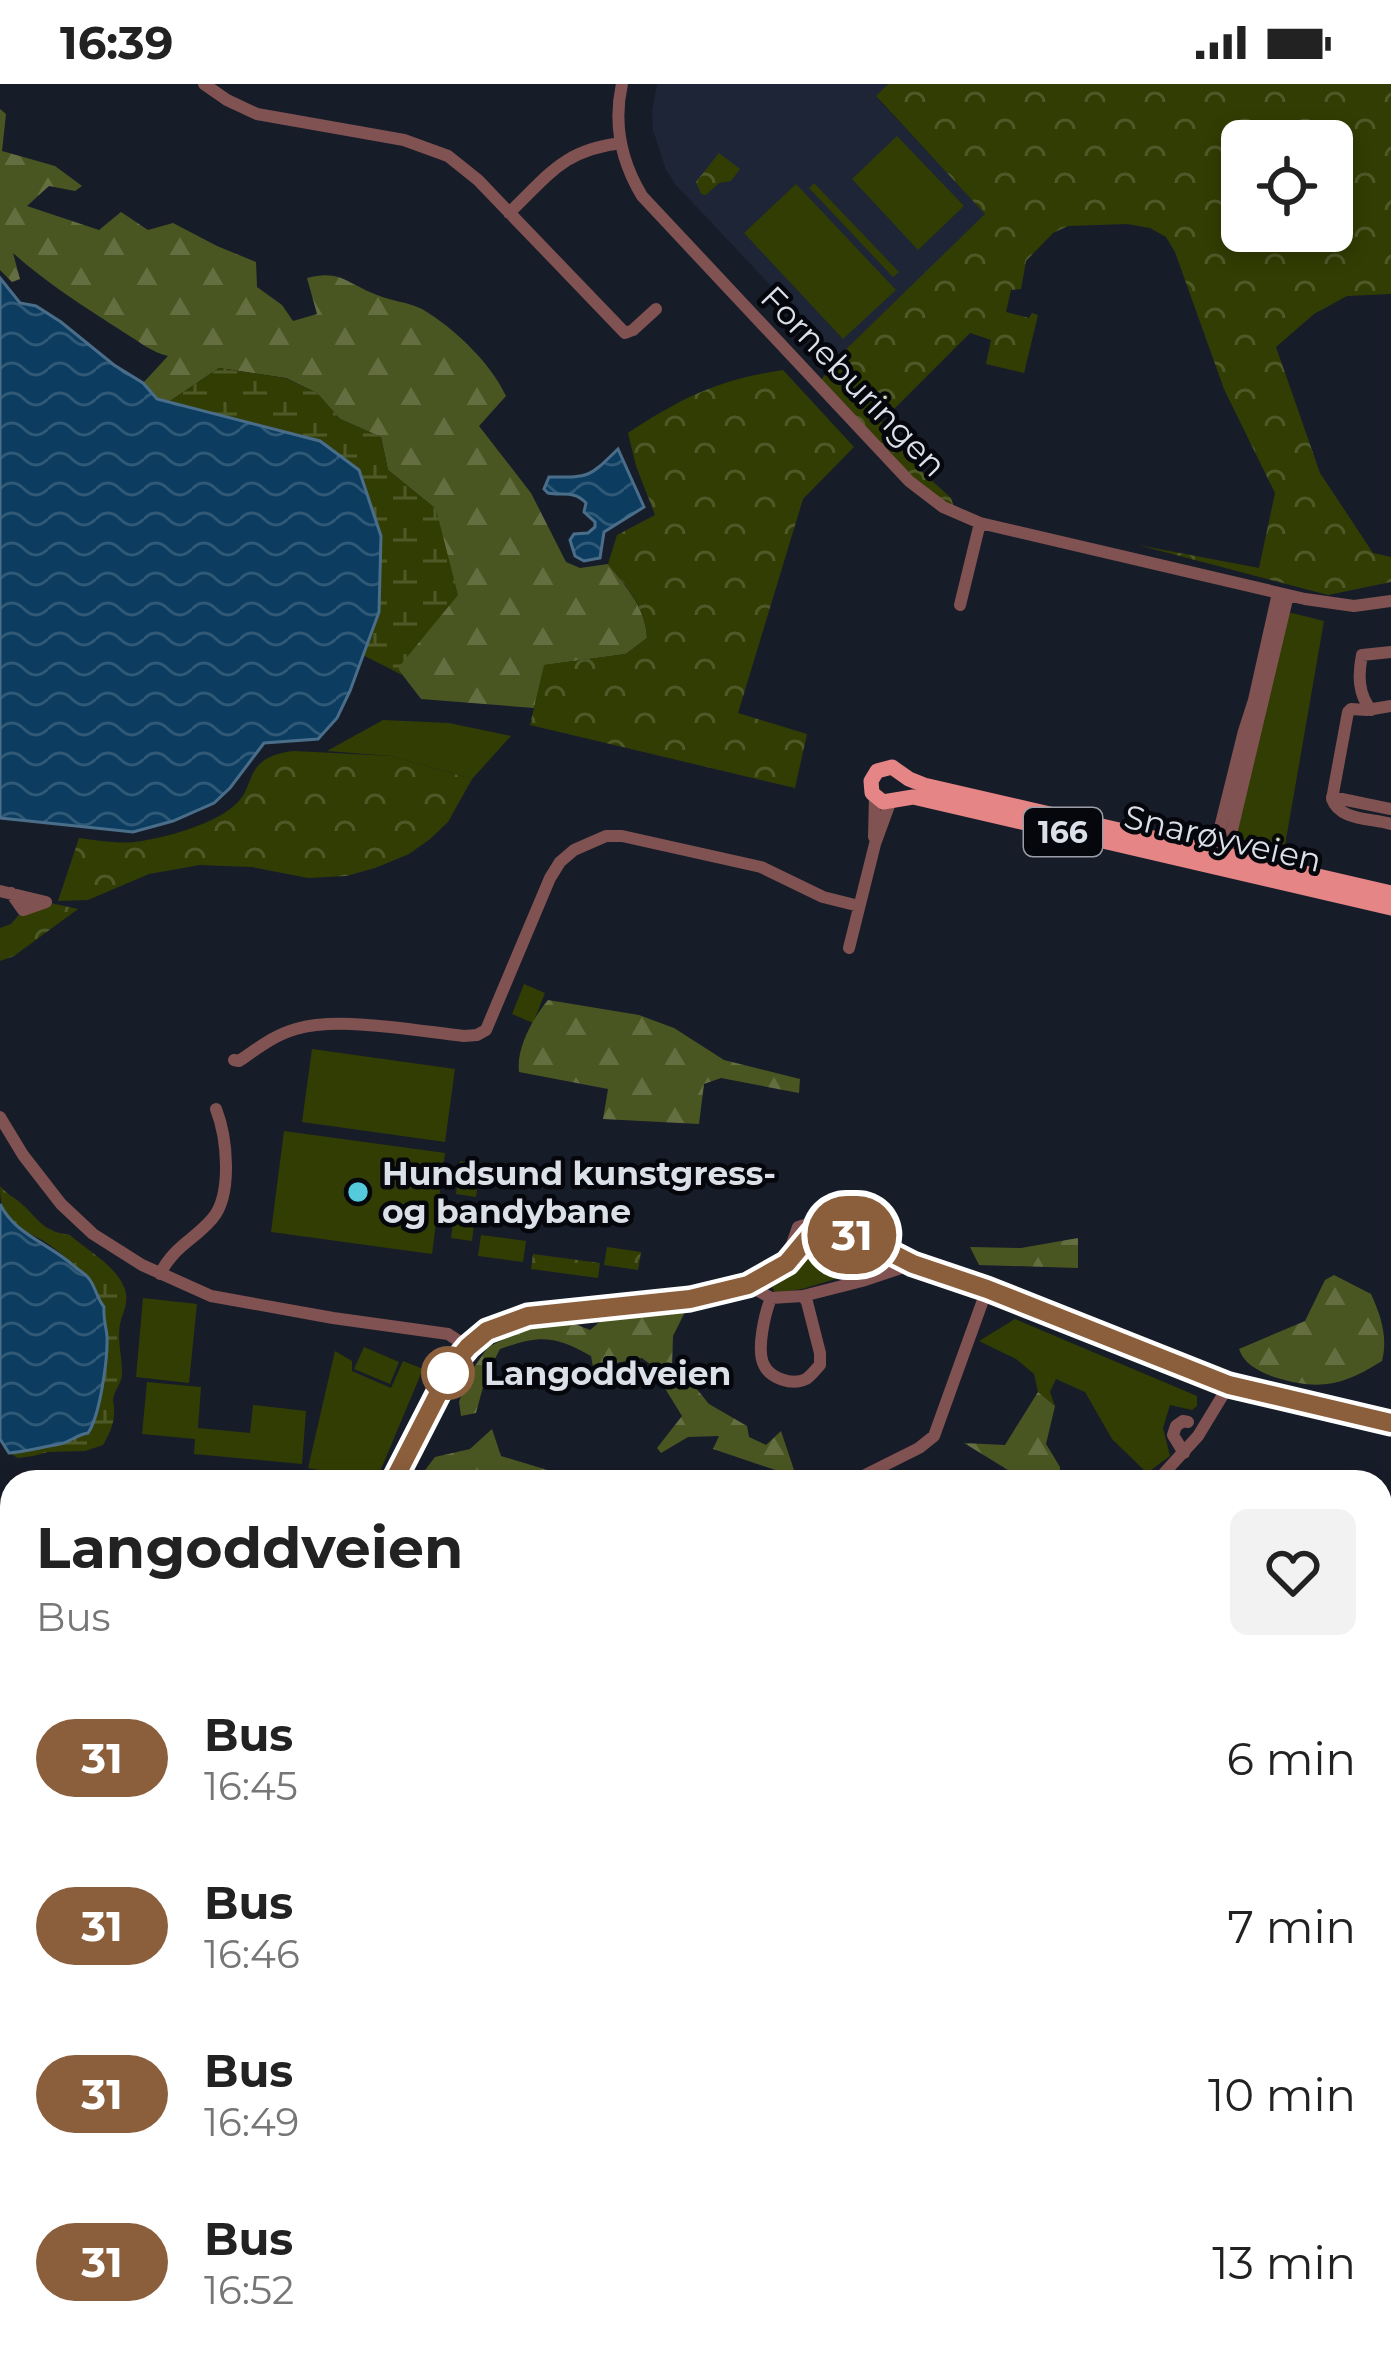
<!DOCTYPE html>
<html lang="en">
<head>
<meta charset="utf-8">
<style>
	:root { --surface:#fff; --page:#f2f2f2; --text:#222; --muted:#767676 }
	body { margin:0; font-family:Montserrat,sans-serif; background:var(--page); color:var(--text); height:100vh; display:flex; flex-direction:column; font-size:45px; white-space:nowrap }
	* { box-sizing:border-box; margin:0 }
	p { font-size:39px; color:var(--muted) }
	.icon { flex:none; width:66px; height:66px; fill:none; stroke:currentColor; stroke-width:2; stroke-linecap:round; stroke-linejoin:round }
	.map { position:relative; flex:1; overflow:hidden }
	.sheet { position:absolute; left:0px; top:1386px; width:1392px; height:900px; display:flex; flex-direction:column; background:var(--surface); border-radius:36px 36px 0 0; box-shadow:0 6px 18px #0003 }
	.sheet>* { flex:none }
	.badge { padding:0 24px; border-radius:39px; font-size:42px; line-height:78px }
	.controls { position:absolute; left:1221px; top:36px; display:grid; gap:24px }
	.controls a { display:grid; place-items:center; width:132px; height:132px; border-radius:18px; background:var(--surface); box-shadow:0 6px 18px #0003; font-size:60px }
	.map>.badge { position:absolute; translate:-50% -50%; box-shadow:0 0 0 6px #fff }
	.round { display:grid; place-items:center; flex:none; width:126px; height:126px; border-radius:18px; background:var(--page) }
	.summary { display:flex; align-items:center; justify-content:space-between; height:204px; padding:0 36px }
	h1 { font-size:57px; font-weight:700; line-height:90px }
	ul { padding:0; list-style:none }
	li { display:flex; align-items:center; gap:36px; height:168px; padding:0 36px }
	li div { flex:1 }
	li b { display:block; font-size:45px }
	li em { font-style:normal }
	li .badge { min-width:132px; font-weight:700; text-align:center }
	.status { display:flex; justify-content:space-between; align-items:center; height:84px; padding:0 60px; background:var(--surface); direction:ltr }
	.status svg { height:33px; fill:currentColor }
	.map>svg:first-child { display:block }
</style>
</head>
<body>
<div class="status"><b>16:39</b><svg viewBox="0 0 49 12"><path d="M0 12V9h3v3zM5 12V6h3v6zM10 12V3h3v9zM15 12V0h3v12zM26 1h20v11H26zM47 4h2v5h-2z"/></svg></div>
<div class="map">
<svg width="1391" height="2286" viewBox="0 0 1391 2286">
	<defs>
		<pattern id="forest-firs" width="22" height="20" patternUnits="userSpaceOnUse" patternTransform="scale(3)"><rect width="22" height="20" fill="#4a5621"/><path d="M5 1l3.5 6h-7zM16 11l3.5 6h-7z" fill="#646e41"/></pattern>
		<pattern id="wetland-marsh" width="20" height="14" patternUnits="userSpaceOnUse" patternTransform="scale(3)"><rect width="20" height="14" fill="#323d03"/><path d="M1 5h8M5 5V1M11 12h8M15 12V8" fill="none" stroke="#4f5928"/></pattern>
		<pattern id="park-crowns" width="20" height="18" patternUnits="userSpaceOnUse" patternTransform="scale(3)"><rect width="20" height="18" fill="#323d03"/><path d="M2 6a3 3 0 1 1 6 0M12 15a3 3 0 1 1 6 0" fill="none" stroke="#4f5928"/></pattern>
		<pattern id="water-waves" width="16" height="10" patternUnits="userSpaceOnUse" patternTransform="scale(3)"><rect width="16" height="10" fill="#0c3d60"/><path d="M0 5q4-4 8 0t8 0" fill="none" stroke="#2f5977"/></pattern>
	</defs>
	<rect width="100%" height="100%" fill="#171c29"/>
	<path fill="#1e2537" d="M657,0H888L876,13L986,130L838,273L676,101L666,86L653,46L652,27Z"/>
	<path fill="#323d03" d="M897,52L964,122L918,166L852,95Z
		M814,99L899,188L893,193L809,104Z
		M796,100L896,206L843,255L744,149Z
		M1288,528L1324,537L1284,767L1236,754Z
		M383,636L449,639L511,652L472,695L391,672L327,667Z
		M524,900L545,909L533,939L512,930Z
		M312,965L455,985L445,1058L302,1038Z
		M284,1047L445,1069L432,1170L271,1148Z
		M460,1077L481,1080L476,1113L456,1110Z
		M455,1122L476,1124L472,1157L451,1154Z
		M481,1151L526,1157L523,1178L478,1172Z
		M839,1152L890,1172L886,1180L802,1205L775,1209L771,1201C803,1189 803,1154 839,1152Z
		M143,1214L197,1220L189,1299L136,1293Z
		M1015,1235L1197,1312V1322L1192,1326L1170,1321L1163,1344L1170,1372L1147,1389L1112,1355L1085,1308L1056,1295L1050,1308L1055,1322L1038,1308L1034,1290L1016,1275L979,1257Z
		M364,1263L399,1278L390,1300L354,1285Z
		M335,1267L352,1277V1287L391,1304L403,1277L423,1285L376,1397L308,1384Z
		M147,1298L201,1303L198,1344L250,1349L253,1321L306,1327L302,1380L194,1370L195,1355L142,1350Z"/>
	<path fill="url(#forest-firs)" d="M0,25L6,30L2,67L55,82L82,102L75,107L49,102L27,122L99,146L121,128L148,146L173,139L217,162L256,178L257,203L282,221L293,237L317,230L307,194C340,185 348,200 377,211C391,217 408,218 422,225C454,244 490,278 506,312L479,342L531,409L566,478L580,484L608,480C626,503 646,524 647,554L626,570L545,581L534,624L421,615L398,585L436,425L388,386L381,353L340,335L317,309L286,294L219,284L167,319L157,315L143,299L168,272C151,268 140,258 125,249C86,224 48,200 13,169L20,195L12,198L0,186Z
		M548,916L639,931L674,944L724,976L800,995L799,1009L721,994L704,1000L699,1040L603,1035L608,1005L519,988C516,964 533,934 548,916Z
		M1078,1154V1184L979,1181L970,1163L1021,1164Z
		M1334,1191L1371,1210C1381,1232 1388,1253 1382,1277C1342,1302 1319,1307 1274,1293C1258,1287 1244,1280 1239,1265L1305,1237L1325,1196Z
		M686,1226L673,1252L672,1283L687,1293L709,1320L747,1342L749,1353L766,1361L781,1347L794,1386L784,1389L713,1365L719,1352L688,1353L661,1369L657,1364L682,1332L650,1280L642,1274L611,1280L594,1288L591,1272C554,1251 539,1251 500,1265L486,1292L476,1329L461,1332L459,1318L468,1292L488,1263L523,1246L570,1238L590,1246L603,1235Z
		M1038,1308L1055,1322L1046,1360L1060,1383V1398H998L1008,1386L964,1359L1005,1361Z
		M492,1345L501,1372L567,1392L554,1398H416L435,1373L470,1365Z"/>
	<path fill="url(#wetland-marsh)" d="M219,284L285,294L317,309L340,335L381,353L388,386L436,425L458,511L398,584L402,591L363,571L379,528L320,357L167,319Z
		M0,1102C5,1108 11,1112 17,1116C38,1132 39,1147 70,1151C89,1168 114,1180 124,1203C130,1218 123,1227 120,1240C117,1256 122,1272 122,1288C122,1300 115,1304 113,1315C113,1318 114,1321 114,1324C115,1338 110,1349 103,1361L85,1367L48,1368L33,1372L18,1374L9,1369C26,1368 43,1363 60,1360C70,1358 77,1351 88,1349C100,1332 108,1274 107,1252C106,1242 103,1234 104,1223C97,1214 96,1206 90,1197C87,1191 81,1188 76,1183C64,1172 51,1160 36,1153C11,1141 0,1133 0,1102Z"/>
	<path fill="url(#park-crowns)" fill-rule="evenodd" d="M888,0H1391V210L1347,212L1314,230L1276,263L1320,389L1373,469L1391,473V498L1328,511L1138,461L1259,484L1275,409L1224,305L1175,168L1166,153L1150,144L1127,140L1068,142L1053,149L1026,177L1021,205L1011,206L1006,228L1029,234L1032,229L1038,231L1024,289L986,280L991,256L970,249L881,338L919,385L951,414L954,423C902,392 862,340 821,296L838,273L985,130L876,12ZM1242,57H1332V147H1242Z
		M719,69L740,85L731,97L719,99L706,111L701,110L696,98Z
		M783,286L854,363L803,415L738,629L807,650L795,704L530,641L544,581L626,570L647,554C646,524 626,502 608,480L617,451L655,431L636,382L628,349C683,313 717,296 783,286Z
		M294,667L391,672L472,695L448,738L430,755L409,770L375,784L346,792L308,794L252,783L200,781L149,790L88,816L58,817L79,754C96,756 117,760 135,758C164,754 218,740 238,718C245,711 247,703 251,694C258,674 276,669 294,667Z
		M46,818L78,825L14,872L0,877V844L11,840L23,826Z
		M607,1163L641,1168L638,1186L604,1181Z
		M533,1170L600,1179L598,1194L531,1185Z
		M1391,1707V1907L1380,1885V1715Z"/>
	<path fill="url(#water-waves)" stroke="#4a6e89" stroke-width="3" d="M0,194L20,219L36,222L61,238L114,281L143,299L157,315L320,357L359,386L381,452L379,528L350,607L337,634L318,655L264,659L230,704L214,719L173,737L133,748L0,734Z
		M618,365L644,423L604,448L600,474L584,477L575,472L570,456L574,450L588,449L595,443V438L584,428L586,419C574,406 563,412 548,409L544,405L549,393C591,393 588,394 618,365Z
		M0,1120C15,1151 49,1159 75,1183C80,1187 87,1191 90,1196C96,1205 97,1214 104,1223C103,1234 106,1242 107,1252C108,1274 100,1332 88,1349C76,1351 70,1358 60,1360C42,1363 26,1368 9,1369L0,1355Z
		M0,1745L12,1749V2125L0,2128Z
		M1391,1952V2286H145L129,2274H1380V1957L1388,1956Z"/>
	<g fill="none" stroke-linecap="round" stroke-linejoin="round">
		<path stroke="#805251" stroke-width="12" d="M204,0L227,16L257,30L404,56L448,72L478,96L625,249L633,246L656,225
			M622,0C613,40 621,77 642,112L909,397L943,423L980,439L1305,515L1354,522L1391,517
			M509,129C549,91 563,66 621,59
			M960,521L980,439
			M1391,622L1367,626L1351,625L1348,628L1332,715C1340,737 1371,734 1391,740
			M1371,626C1358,610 1358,591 1362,571L1391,568
			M1332,713L1391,725
			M874,753L875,712
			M1226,771L1288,511
			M1217,775L1214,768L1244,647L1254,616L1278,509
			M0,807L46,818L23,826L11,809
			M849,864L875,760L890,719
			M234,976L239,977C257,965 274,951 296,945C340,932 417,947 464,952L477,951L486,946L550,794L560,778L574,766L606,752H622L761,783L823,813L859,822
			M0,1033L23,1071L61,1120L93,1150L142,1181L211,1212L333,1234L448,1250L468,1263
			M160,1190C174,1162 193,1157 212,1135C233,1111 227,1053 216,1025
			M748,1201L771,1214C765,1229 756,1266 764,1281C770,1294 792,1302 806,1295C811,1292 815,1286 820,1281V1269L807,1218L803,1212L771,1214
			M803,1212L862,1197L913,1180L987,1205L1229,1301L1391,1339
			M1184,1369L1173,1351L1176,1342L1183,1337L1188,1338
			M393,1398C414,1359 437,1291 469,1262C500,1232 539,1231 580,1226C651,1219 733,1221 791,1175L812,1149L811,1139L798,1143L790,1166L781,1182
			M851,1398L919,1364L934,1352L987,1205
			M1156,1398L1198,1352L1229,1301
			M1380,1495L1391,1498
			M0,1542L12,1541
			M7,1597L12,1602
			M1380,1634L1391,1631
			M1380,1695L1391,1689"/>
		<path stroke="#e58585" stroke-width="15" d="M1391,809L924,701L909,695L892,683L877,687L871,697L872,709L883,718L913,713L1391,824"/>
	</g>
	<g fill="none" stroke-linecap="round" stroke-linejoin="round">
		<defs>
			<path id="line" d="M393,1398L453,1281L468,1263L487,1247L528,1232L690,1215L748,1201L787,1179L812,1149L825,1144L860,1153L913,1180L987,1205L1229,1301L1391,1339"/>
		</defs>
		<use href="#line" stroke="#fff" stroke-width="27"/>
		<use href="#line" stroke="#8b5e3c" stroke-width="18"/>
	</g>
	<circle fill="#54cadc" stroke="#05070c" stroke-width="4.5" cx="358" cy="1108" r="12"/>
	<circle fill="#fff" stroke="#8b5e3c" stroke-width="6" cx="448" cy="1289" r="24"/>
	<g text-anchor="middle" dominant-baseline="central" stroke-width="9" stroke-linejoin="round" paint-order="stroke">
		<rect fill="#05070c" stroke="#9b9ea6" stroke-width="3" x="1024" y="724" width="78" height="48" rx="9"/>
		<g font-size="30" font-weight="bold" fill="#dbdfe8">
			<text x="1063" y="748">166</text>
		</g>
		<g font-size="33" fill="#dbdfe8" stroke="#05070c">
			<text transform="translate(854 297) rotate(46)">Forneburingen</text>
			<text transform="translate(1223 754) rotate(13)">Snarøyveien</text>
		</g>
		<g font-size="33" font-weight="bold" fill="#dbdfe8" stroke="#05070c" text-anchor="start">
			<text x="382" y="1089">Hundsund kunstgress-<tspan x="382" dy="38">og bandybane</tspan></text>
		</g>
		<g font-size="33" font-weight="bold" fill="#dbdfe8" stroke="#05070c" text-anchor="start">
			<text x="484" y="1289">Langoddveien</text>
		</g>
	</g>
</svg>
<div class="controls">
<a><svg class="icon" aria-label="locate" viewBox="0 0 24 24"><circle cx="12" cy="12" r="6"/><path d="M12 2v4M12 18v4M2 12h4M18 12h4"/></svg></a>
</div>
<b class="badge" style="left:852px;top:1151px;background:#8b5e3c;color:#fff">31</b>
<section class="sheet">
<div class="summary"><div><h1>Langoddveien</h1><p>Bus</p></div><a class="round"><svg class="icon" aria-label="heart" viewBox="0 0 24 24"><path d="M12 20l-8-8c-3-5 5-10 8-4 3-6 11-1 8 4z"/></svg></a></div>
<ul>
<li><span class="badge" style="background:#8b5e3c;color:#fff">31</span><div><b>Bus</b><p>16:45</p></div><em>6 min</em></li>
<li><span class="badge" style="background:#8b5e3c;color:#fff">31</span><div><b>Bus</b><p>16:46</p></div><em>7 min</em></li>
<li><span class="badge" style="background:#8b5e3c;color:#fff">31</span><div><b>Bus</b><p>16:49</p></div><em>10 min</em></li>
<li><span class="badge" style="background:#8b5e3c;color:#fff">31</span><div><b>Bus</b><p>16:52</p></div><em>13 min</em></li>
</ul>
</section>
</div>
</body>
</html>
